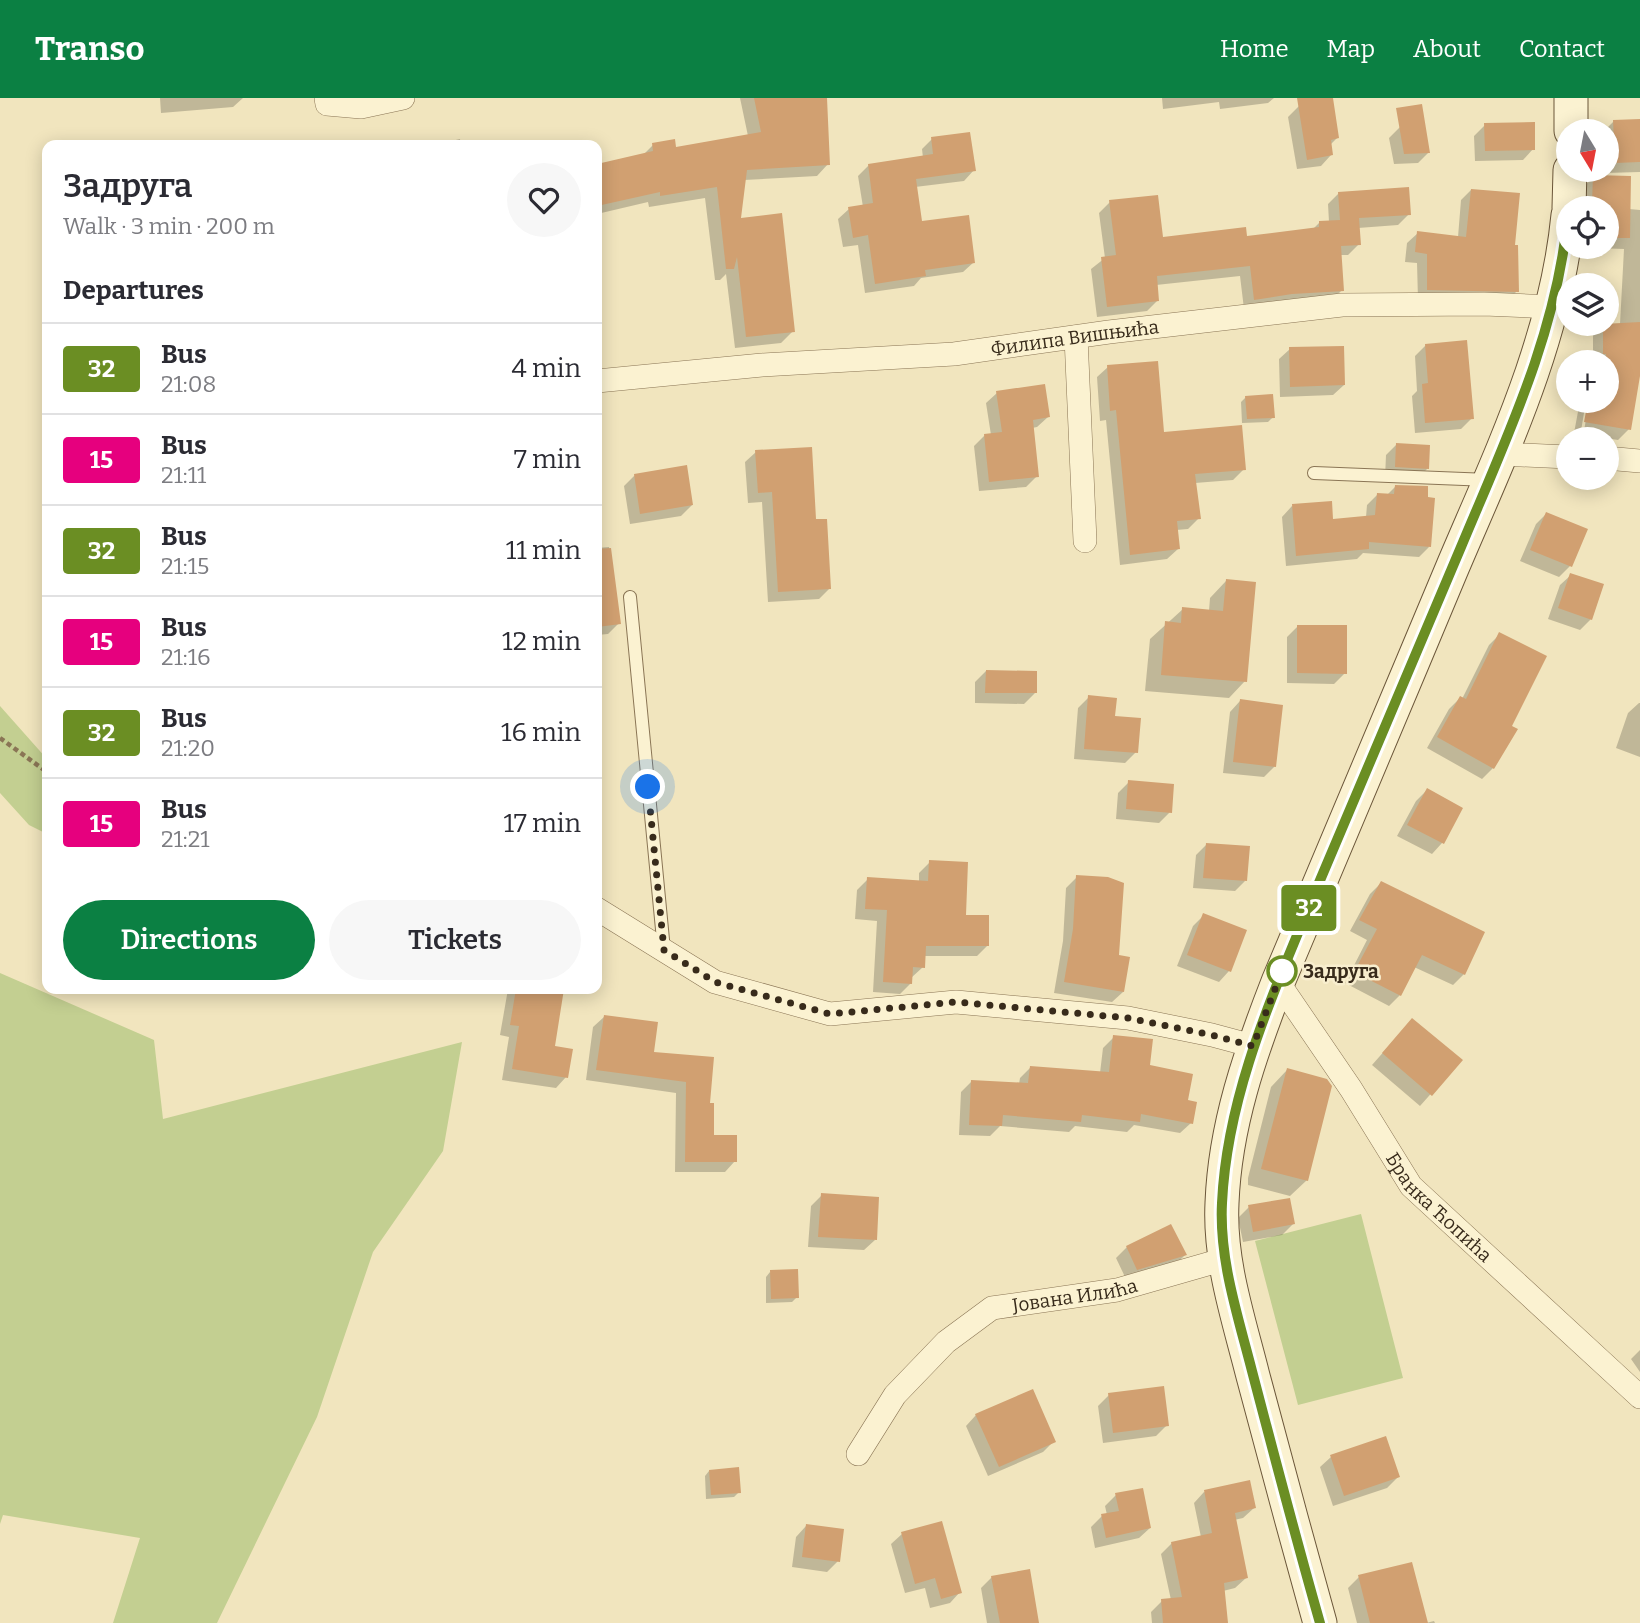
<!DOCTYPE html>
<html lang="en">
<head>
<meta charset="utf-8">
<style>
	:root { --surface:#fff; --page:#f7f7f7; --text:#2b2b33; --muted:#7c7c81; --line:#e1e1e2; --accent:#0b8043 }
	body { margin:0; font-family:Bitter,serif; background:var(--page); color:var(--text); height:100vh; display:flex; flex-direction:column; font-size:26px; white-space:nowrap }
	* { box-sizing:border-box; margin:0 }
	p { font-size:23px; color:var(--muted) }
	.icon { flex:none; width:38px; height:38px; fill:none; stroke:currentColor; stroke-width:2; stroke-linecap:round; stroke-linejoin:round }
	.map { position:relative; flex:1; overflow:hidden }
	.drawer { position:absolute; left:42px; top:42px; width:560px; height:854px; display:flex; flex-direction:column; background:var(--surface); border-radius:14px; box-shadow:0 4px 18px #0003 }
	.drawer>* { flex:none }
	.badge { padding:0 14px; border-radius:5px; font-size:24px; line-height:46px }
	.needle { width:46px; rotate:170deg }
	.buttons { position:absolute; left:1556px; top:21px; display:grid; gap:14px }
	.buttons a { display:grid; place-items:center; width:63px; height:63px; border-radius:50%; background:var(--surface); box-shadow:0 4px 18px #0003; font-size:35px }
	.you { position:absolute; width:35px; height:35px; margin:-18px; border:5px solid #fff; border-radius:50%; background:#1a73e8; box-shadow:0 0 0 10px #1a73e833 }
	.map>.badge { position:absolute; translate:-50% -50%; box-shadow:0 0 0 4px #fff }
	h2 { padding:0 21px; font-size:26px; line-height:63px }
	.round { display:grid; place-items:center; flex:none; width:74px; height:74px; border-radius:37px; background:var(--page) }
	.summary { display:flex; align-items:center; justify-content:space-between; height:119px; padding:0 21px }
	h1 { font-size:33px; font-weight:600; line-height:52px }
	.button { display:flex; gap:14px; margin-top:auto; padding:14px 21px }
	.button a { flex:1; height:80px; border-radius:42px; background:var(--accent); color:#fff; font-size:28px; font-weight:600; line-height:80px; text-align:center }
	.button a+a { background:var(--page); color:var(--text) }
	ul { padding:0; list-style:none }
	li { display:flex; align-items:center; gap:21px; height:91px; padding:0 21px; border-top:2px solid var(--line) }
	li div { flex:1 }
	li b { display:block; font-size:26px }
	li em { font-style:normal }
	li .badge { min-width:77px; font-weight:700; text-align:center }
	header { display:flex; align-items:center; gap:42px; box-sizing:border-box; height:98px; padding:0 35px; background:var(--accent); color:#fff }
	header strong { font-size:33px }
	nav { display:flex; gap:38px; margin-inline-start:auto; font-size:24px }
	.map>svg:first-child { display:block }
</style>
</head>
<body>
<header>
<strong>Transo</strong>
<nav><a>Home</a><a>Map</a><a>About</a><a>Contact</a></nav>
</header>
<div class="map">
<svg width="1640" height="1525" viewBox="0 0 1640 1525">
	<rect width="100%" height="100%" fill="#f1e5be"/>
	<path fill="#c3cf91" d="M0,608L47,661V736L29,727L0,695Z
		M0,875L154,942L163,1021L462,944L443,1053L373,1154L317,1319L217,1525H113L140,1440L3,1417L0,1426Z
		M1361,1116L1403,1280L1298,1307L1255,1143Z"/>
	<path fill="#0003" d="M160,0H243L233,9L161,15Z
		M740,0H775L828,66L817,78L744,82L739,122L793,233L781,245L735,250L726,176L720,182H715L705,100L649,109L648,104L597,116V68L642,58L653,47L675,51L748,38Z
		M1162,0H1274L1268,5L1220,11L1219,4L1163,11Z
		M1299,8L1337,40L1330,47L1331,57L1321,68L1297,71L1288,19Z
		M1614,23H1640V74L1605,75L1606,33H1604Z
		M1485,27L1533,51L1523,62L1475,63L1474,38Z
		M1400,29L1429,54L1418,65L1394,66L1389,40Z
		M460,41L461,47H434Z
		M932,41L974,72L964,83L915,89L920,125L974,164L963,174L921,180L914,188L865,195L858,147L843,149L838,121L849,111L863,109L858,78L869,67L923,60L922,51Z
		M1594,79L1629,111L1640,112V267L1629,331L1618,342L1574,335L1580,303H1586L1581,333H1584L1589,303H1606V264H1593V237L1604,226H1620L1624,151L1594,150L1606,149V110H1582L1583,89Z
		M1471,92L1513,148L1517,193L1507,203L1418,202L1417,165L1405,164L1407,145L1418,135L1458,139L1461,102Z
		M1339,95L1409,116L1398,127L1358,130L1359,146L1348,157H1340L1342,192L1331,203L1244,211L1240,178L1156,187L1158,202L1147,213L1097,219L1091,171L1105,160L1099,115L1110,104L1161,141L1245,139L1312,132L1319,125L1329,124L1328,106Z
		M1426,247L1472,320L1461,331L1415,335L1412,298L1417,293L1415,258Z
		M1290,251L1344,287L1333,297L1280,299L1279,261Z
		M1108,269L1162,336L1244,371L1233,382L1195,385L1199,420L1188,431L1176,432L1178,451L1167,461L1120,467L1106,322L1100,323L1097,279Z
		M997,295L1048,319L1037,329L1032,330L1037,378L1026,389L979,393L974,348L985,337H991L986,305Z
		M1246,299L1273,319L1268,324L1242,325L1241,304Z
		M1397,346L1428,370L1417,381L1385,380L1386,357Z
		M756,354L830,490L819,501L768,504L762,404L748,405L745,364Z
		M635,377L692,407L681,418L630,426L624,388Z
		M1395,389L1429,449L1419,459L1363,455L1357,461L1286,468L1282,419L1292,408L1332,423L1366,419L1367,407L1378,396L1387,397Z
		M1546,416L1585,432L1570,468L1559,479L1520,463L1536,426Z
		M609,449L619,525L608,536L597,537V450Z
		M1571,477L1591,521L1580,532L1548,521L1560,487Z
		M1226,483L1245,583L1229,600L1145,593L1150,541L1183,511L1209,513L1210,500Z
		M1298,528L1345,575L1334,586L1287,585V539Z
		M1500,536L1510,628L1493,670L1482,681L1427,650L1449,611L1460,600L1462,601L1489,547Z
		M986,573L1035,595L1024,606L975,605V584Z
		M1089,599L1114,619L1136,654L1125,665L1074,661L1078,610Z
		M1240,603L1275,668L1264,679L1223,675L1230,614Z
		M1639,605H1640V659L1616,650L1628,615Z
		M1129,684L1170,714L1159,725L1116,721L1118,695Z
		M1427,692L1461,710L1442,745L1432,756L1397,738L1416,703Z
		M1207,746L1245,783L1235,793L1193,790L1196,757Z
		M930,764L964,819L988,847L977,858H924L923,869L911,880V885L900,896L873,894L877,823L855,821L857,792L868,781L919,784V775Z
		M1077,779L1118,858L1123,894L1112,904L1054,895L1063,843L1066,790Z
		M1381,785L1464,876L1453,887L1414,869L1400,897L1389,908L1345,885L1367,842L1350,833L1370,796Z
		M1204,817L1229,873L1219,884L1177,868L1193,828Z
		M508,891H563L553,949L566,979L556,990L502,982L509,939L500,937Z
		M604,919L652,955L712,960L708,1007L712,1039L735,1063L725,1074H675L676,995L586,982L593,929Z
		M1402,933L1460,963L1420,1008L1372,967Z
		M1114,939L1186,1003L1191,1025L1180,1035L1134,1027L1127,1034L1075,1028L1069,1034L1000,1028L990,1038L959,1037L961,994L972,983L1019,986L1020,980L1030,970L1100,975L1103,950Z
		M1287,972L1307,1082L1290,1098L1248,1087V1080L1271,989Z
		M822,1097L875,1142L864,1152L808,1149L811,1108Z
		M1249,1109L1293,1126L1282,1137L1243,1144L1238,1120Z
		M1127,1149L1185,1157L1174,1168L1126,1181L1116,1160Z
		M770,1174L797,1199L792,1204L766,1205V1179Z
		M1640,1252V1274L1631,1261Z
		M1109,1297L1167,1327L1156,1338L1103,1345L1098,1308Z
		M976,1317L1054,1343L1043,1354L988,1378L966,1328Z
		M1331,1359L1398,1379L1387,1390L1333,1408L1320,1369Z
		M709,1373L739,1394L734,1399L706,1401L705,1378Z
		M1204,1394L1254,1410L1243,1420L1234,1422L1246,1480L1235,1490L1223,1493L1226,1525H1152L1151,1514L1162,1503L1171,1502L1161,1456L1172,1445L1201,1439L1194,1405Z
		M1116,1397L1150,1430L1139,1440L1095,1450L1091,1429L1102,1418L1107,1417L1105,1408Z
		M806,1428L838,1463L827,1474L792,1469L796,1439Z
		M902,1436L960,1494L950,1505L930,1510L925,1490L905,1495L891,1446Z
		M992,1479L1037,1525H987L981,1490Z
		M1359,1479L1426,1525L1434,1523L1435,1525H1357L1348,1490Z"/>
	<path fill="#d1a071" d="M754,0H827L830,67L747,72L741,120L782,115L795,234L746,239L737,159L734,171H726L717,89L660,98V94L597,108V66L653,53L652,45L675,41L676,49L761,34Z
		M1297,0H1333L1339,40L1331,42L1333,57L1307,62Z
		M1422,6L1430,55L1404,56L1396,10Z
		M1640,21V64L1615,65L1613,22Z
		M1535,24V52L1485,53L1484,25Z
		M970,34L976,73L916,81L922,123L969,117L975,165L925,172L926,178L875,186L868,137L853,140L848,109L873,105L868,66L933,56L931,39Z
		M1593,77L1631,78L1630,140H1606L1605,105H1592Z
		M1409,89L1411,117L1359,120L1361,147L1341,148L1344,193L1292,196L1254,202L1250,168L1157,178L1159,203L1107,209L1101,159L1116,157L1109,102L1158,97L1163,139L1246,129L1247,138L1319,129V123L1340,122L1338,94Z
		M1471,91L1520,95L1515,147H1518L1519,194L1427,192V156L1415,154L1417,133L1466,139Z
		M1640,224V278L1631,332L1584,324L1588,303H1606V256H1603V226Z
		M1467,242L1474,321L1425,325L1422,286L1428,285L1425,246Z
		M1344,248L1345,287L1290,289L1289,249Z
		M1158,263L1164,334L1242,327L1246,372L1195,376L1201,421L1177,423L1180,451L1130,457L1116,312L1110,313L1107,267Z
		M1045,286L1050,319L1033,322L1039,379L989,384L984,336L1002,334L996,293Z
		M1273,296L1275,320L1247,321L1245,298Z
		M1396,345L1430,347L1429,371L1395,369Z
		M812,349L816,421H827L831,491L778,494L772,394L758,395L755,352Z
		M687,367L693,407L640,416L634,376Z
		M1395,387L1428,388V399L1435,400L1431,449L1369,444V451L1296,458L1292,406L1332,403L1333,421L1375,417L1377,395L1394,396Z
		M1546,414L1588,431L1572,469L1530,452Z
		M611,450L621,526L597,529V451Z
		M1570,475L1604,486L1592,522L1558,510Z
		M1226,481L1256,484L1247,584L1161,577L1165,523L1181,525L1182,509L1223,513Z
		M1297,527H1347V576L1297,575Z
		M1499,534L1547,558L1512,628L1518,631L1494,671L1437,639L1460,598L1466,601Z
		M986,572L1037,573V595H985Z
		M1088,597L1117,600L1115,618L1141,620L1138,655L1084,651Z
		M1240,601L1283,607L1276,669L1233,664Z
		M1128,682L1174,686L1172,715L1126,711Z
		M1427,690L1463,710L1444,746L1407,727Z
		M1206,745L1250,748L1247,783L1203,780Z
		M929,762L968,764L966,817H989V848H926L925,870L913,869L912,886L883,884L887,812L865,811L867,779L928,783Z
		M1076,777L1108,779L1124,785L1119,857L1130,859L1124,894L1064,884L1073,831Z
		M1381,783L1485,834L1465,877L1422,857L1401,898L1354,874L1377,831L1359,822Z
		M1203,815L1247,832L1231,874L1187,857Z
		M516,891H564L555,948L573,951L568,980L512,971L519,928L510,927Z
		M604,917L658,924L654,954L714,959L710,1005H714V1037H737V1064H685L686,984L596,972Z
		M1412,920L1463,962L1432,998L1382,955Z
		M1113,937L1153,941L1150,967L1193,976L1188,1002L1197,1004L1193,1026L1141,1016L1140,1024L1082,1017L1081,1024L1003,1017L1002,1028L969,1027L971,982L1028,985L1030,968L1109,974Z
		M1287,970L1327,981L1332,988L1308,1083L1261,1071Z
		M821,1095L879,1099L877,1142L818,1139Z
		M1290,1100L1295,1126L1253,1134L1248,1107Z
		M1171,1126L1187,1157L1137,1172L1126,1148Z
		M798,1171L799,1200L771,1201L770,1172Z
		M1164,1288L1169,1328L1113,1335L1108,1295Z
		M1033,1291L1056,1344L999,1369L975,1316Z
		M1386,1338L1400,1379L1344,1398L1330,1357Z
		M739,1369L741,1395L711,1397L709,1372Z
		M1250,1382L1256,1410L1235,1415L1248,1480L1224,1485L1228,1525H1163L1161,1501L1182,1499L1171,1444L1212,1435L1204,1392Z
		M1143,1390L1151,1430L1106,1440L1101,1416L1119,1413L1115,1395Z
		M942,1423L962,1495L941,1501L935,1480L915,1486L901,1434Z
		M806,1426L844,1431L840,1464L802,1459Z
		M1412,1464L1428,1525H1370L1358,1477Z
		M1030,1471L1039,1525H1000L991,1478Z"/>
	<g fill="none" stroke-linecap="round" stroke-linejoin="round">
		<defs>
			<path id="lane" d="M1314,375L1489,382
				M630,499L664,852"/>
			<g id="street">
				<path d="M326,0L327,6L361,9L403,0"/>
				<path d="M1076,239L1085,443"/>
				<path id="s1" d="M597,283L762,267L954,256L1109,234L1342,207L1484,206L1552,209"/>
				<path d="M1500,356L1568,359"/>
				<path d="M1606,360L1640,363"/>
				<path d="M597,811L715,884L830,916L956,904L1128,920L1212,937L1253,948"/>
				<path id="s2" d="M1278,884L1351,991L1411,1088L1640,1299"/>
				<path id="s3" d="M858,1356L895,1297L946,1244L992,1210L1117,1192L1225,1161"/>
			</g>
			<path id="secondary" d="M1571,0V33
				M1569,110L1570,72
				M1320,1525C1297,1443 1275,1360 1253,1278C1239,1222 1219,1164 1222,1105C1225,1027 1250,956 1278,884C1336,746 1395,607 1453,468C1501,355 1556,242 1568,117"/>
		</defs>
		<use href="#lane" stroke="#8a7555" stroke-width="14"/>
		<use href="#street" stroke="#8a7555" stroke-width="24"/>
		<use href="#secondary" stroke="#6b5639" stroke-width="35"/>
		<path stroke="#8a7555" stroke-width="4.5" stroke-dasharray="5 3.5" stroke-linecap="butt" d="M0,640L47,674"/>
		<use href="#lane" stroke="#fbf2d1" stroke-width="12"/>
		<use href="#street" stroke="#fbf2d1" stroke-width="23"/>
		<use href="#secondary" stroke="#fbf2d1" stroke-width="33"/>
	</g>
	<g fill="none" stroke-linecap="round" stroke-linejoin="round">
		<defs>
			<path id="line" d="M1320,1525C1296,1441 1274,1357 1252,1273C1238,1218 1219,1162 1222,1105C1227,999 1270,903 1310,806C1361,687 1411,568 1461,449C1506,341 1557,235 1568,117"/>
		</defs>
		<use href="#line" stroke="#fff" stroke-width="16"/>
		<use href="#line" stroke="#6b8e23" stroke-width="10"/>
		<path stroke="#382b1b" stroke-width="7" stroke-dasharray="0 12.6" d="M648,689L664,852L715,884L830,916L956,904L1128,920L1212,937L1253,948L1282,873"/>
	</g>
	<circle fill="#fff" stroke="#6b8e23" stroke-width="3.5" cx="1282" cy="873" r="14"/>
	<g text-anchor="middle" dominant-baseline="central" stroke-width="5" stroke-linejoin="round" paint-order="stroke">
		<g font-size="19" fill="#382b1b" stroke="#f8eece">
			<text stroke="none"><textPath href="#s1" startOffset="480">Филипа Вишњића</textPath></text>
			<text stroke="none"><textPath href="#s2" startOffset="278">Бранка Ћопића</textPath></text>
			<text stroke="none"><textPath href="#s3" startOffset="284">Јована Илића</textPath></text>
		</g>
		<g font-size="19" font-weight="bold" fill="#382b1b" stroke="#f8eece" text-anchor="start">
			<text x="1303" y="873">Задруга</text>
		</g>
	</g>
</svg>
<div class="buttons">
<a><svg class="needle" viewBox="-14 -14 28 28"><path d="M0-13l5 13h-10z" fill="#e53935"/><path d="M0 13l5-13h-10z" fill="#7c7c81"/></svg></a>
<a><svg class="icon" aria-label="locate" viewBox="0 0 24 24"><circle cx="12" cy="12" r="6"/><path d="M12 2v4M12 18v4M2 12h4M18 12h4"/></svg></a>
<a><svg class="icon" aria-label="layers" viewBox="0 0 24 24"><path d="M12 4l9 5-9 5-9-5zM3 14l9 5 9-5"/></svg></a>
<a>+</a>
<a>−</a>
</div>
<div class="you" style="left:648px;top:689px"></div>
<b class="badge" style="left:1309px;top:810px;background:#6b8e23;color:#fff">32</b>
<section class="drawer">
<div class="summary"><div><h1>Задруга</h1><p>Walk · 3 min · 200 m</p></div><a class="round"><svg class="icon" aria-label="heart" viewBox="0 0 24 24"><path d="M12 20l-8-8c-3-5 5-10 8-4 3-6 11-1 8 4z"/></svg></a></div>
<h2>Departures</h2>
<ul>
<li><span class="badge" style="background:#6b8e23;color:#fff">32</span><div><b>Bus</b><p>21:08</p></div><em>4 min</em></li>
<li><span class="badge" style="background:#e6007e;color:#fff">15</span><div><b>Bus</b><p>21:11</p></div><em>7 min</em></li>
<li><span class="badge" style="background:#6b8e23;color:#fff">32</span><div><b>Bus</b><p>21:15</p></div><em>11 min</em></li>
<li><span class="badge" style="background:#e6007e;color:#fff">15</span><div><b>Bus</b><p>21:16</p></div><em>12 min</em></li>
<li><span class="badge" style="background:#6b8e23;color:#fff">32</span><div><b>Bus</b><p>21:20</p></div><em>16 min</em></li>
<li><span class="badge" style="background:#e6007e;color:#fff">15</span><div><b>Bus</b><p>21:21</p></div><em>17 min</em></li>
</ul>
<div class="button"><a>Directions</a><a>Tickets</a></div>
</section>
</div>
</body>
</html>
